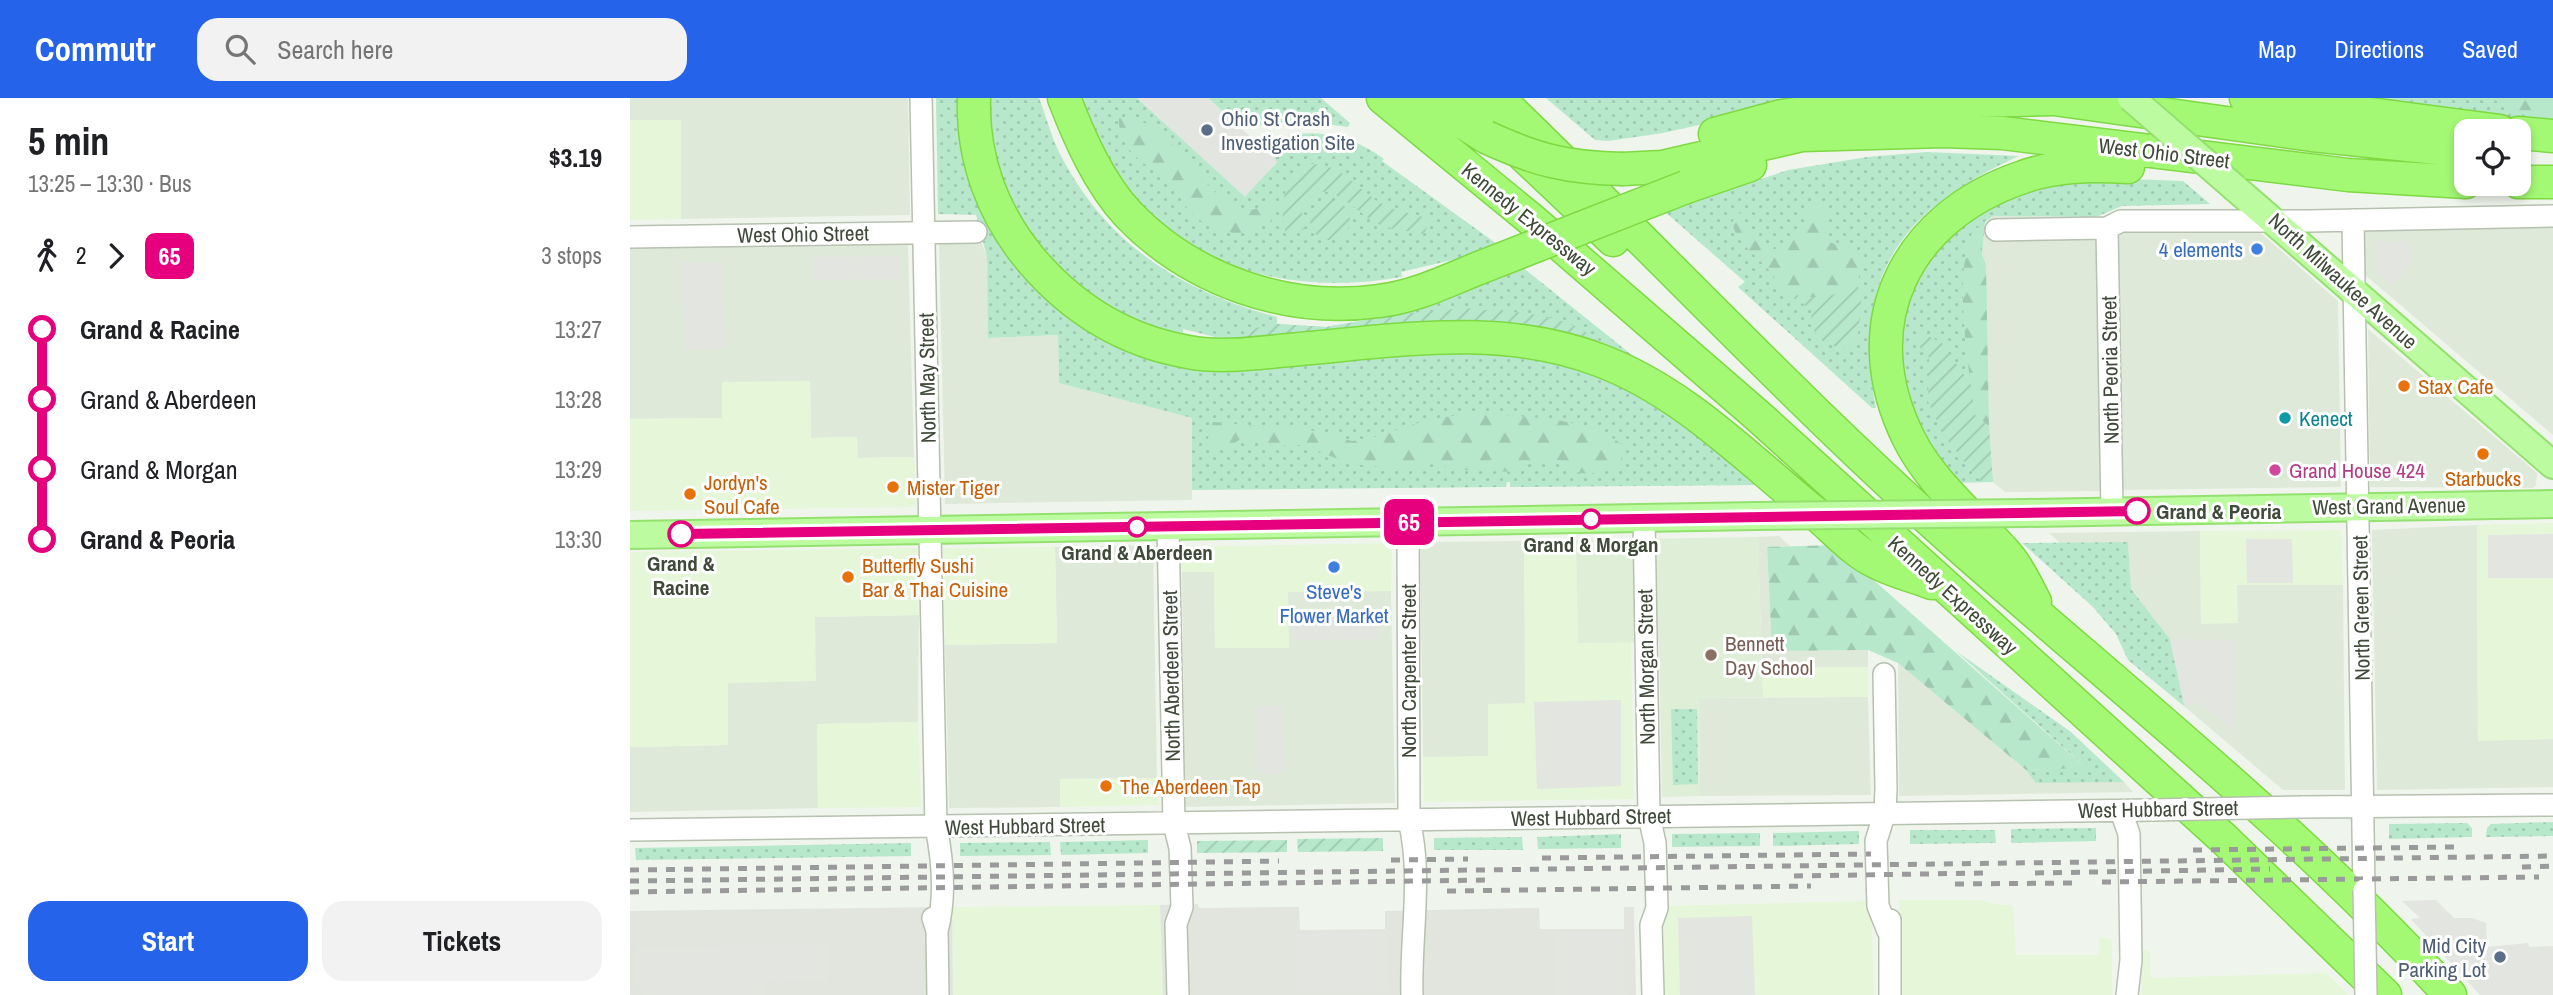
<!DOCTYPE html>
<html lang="en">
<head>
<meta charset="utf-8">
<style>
	:root { --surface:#fff; --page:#f2f2f2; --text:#202124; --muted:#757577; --accent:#2563eb }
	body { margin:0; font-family:"Archivo Narrow",sans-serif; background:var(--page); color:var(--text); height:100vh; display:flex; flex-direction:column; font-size:26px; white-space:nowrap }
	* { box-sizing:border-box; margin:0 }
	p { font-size:23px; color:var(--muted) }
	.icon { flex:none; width:38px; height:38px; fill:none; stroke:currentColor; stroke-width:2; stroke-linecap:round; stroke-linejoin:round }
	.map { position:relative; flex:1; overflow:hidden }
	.drawer { display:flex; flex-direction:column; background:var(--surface); width:630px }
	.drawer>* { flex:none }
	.badge { padding:0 14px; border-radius:10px; font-size:24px; line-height:46px }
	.tools { position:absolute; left:1824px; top:21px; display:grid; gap:14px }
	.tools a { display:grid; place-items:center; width:77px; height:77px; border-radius:14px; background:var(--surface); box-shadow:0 4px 10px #0003; font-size:35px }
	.map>.badge { position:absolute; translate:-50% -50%; box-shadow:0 0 0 4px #fff }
	.legs { display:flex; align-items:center; gap:10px; height:77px; padding:0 28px; font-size:23px }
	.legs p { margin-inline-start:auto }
	.overview { display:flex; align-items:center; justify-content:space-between; height:119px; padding:0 28px }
	h1 { font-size:38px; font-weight:700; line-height:52px }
	.primary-button { display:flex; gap:14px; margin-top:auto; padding:14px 28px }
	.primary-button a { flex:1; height:80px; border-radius:21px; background:var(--accent); color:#fff; font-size:28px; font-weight:700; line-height:80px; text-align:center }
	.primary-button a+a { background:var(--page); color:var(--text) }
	ul { padding:0 28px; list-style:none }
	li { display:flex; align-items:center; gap:24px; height:70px; font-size:26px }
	li i { display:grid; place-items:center; width:10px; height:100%; margin:0 9px; background:currentColor }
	li i::after { content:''; width:18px; height:18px; margin:-9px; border:5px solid; border-radius:50%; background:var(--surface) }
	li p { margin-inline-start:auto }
	li:first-child i { background:linear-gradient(#0000 50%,currentColor 0) }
	li:last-child i { background:linear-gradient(currentColor 50%,#0000 0) }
	header { display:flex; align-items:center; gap:42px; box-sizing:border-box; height:98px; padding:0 35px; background:var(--accent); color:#fff }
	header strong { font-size:33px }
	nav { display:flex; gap:38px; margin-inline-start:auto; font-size:24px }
	.search { width:490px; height:63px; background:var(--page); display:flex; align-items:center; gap:18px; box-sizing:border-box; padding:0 24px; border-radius:21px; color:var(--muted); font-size:26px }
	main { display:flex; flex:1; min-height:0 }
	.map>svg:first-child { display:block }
</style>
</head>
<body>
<header>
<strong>Commutr</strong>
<div class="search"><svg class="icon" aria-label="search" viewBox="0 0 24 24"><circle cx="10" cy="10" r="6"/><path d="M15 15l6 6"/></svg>Search here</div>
<nav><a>Map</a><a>Directions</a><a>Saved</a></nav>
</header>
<main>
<section class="drawer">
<div class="overview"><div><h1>5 min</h1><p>13:25 – 13:30 · Bus</p></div><b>$3.19</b></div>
<div class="legs"><svg class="icon" aria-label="walk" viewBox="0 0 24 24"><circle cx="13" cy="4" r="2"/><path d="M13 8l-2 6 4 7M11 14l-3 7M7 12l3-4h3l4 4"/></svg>2<svg class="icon" aria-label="forward" viewBox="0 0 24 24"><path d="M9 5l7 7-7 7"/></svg><b class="badge" style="background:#e6007e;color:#fff">65</b><p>3 stops</p></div>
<ul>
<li><i style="color:#e6007e"></i><b>Grand &amp; Racine</b><p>13:27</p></li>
<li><i style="color:#e6007e"></i><span>Grand &amp; Aberdeen</span><p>13:28</p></li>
<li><i style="color:#e6007e"></i><span>Grand &amp; Morgan</span><p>13:29</p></li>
<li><i style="color:#e6007e"></i><b>Grand &amp; Peoria</b><p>13:30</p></li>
</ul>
<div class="primary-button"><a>Start</a><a>Tickets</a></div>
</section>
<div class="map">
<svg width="1923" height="897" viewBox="0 0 1923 897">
	<defs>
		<pattern id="grass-dots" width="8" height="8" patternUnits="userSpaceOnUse" patternTransform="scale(1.75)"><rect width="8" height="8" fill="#b7e8cc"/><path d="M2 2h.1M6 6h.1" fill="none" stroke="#9ec8b0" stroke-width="1.8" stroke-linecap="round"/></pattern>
		<pattern id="forest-firs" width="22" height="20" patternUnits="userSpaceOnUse" patternTransform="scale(1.75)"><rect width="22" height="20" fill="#b7e8cc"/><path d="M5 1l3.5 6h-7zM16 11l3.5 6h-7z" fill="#9ec8b0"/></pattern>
		<pattern id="garden-furrows" width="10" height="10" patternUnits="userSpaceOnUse" patternTransform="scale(1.75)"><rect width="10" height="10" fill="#b7e8cc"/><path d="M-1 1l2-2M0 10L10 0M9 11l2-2" fill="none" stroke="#9ec8b0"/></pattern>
	</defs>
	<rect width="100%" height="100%" fill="#eff5ec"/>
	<path fill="#dfe9da" d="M0,0H278L280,117L51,121V22H0Z
		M1364,118L1466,119L1473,393L1375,394L1363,384L1359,355L1356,168L1352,156V129L1355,123Z
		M1923,127V337L1734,176V129Z
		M1625,130L1708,203L1711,389L1490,392L1487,133Z
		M309,144H351L357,159L359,240L428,237L429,285L562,320V402L315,406Z
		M278,146L284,359L227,360V339L181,340L180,283L92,320L0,321V148Z
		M1738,231L1907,375L1906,387L1903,390L1740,389Z
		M1847,427L1848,642L1923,641V689L1747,692L1742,432Z
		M1570,433L1571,525L1607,487H1713L1715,692H1653L1555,609L1540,541L1501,491L1498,444L1430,445L1419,435Z
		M1149,438L1160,448L1137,449L1142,553L1238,552V569H1132L1128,439Z
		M894,443L896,606L858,659H793L790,444Z
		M523,447L527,680L430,681V709L319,710L315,547L427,545L425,449Z
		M552,474H584L585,550L658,494L761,493L765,705L555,709Z
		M289,517L288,624L187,626L188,710L0,714V649L98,647L97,584L185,519Z
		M1268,565L1396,672L1406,684H1494L1503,694L1269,698Z
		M1238,599L1241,697L1070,698L1069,600Z"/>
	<path fill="#e6f6d9" d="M0,22H51V121L0,122Z
		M180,283L181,340L227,339L228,360L284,359L286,409L0,413V321L92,320V284Z
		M1923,425V641L1848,643L1847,427Z
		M1711,432L1713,487H1607L1608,525L1571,526L1570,433Z
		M946,442L948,545L1001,544L1004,701L794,704L793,659L858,658V606L895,605L894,443Z
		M762,445L761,493L658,494L659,550H585L584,474H552L551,449Z
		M425,449L427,545L315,547L313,450Z
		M287,450L289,517L185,519L186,583L98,585V647L0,649V454Z
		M1132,569H1238V599H1133Z
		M288,624L291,709L188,710L187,626Z
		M527,680L529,707L430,709V681Z
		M1269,802H1349L1369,807H1383L1386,857H1469V839L1482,842V897H1272Z
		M1241,803L1244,897H1035L1034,808Z
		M530,807L533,897H323L322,809Z
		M1511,851L1520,854L1521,880L1696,875L1718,897H1512Z"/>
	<path fill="#e1e5dd" d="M568,806L569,810L669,809L670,832L755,831V813L901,810H909L910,831H994V809H1004L1006,897H533L530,807Z
		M322,809L323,897H0V813Z"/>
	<path fill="#deeed7" d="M1128,439L1133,599L1069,600L1070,698L1032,699L1029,544L948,545L946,442Z"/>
	<path fill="url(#grass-dots)" d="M306,0H328L332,54L340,81L376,154L400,184L428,211L467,239L508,258L558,270L604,271L729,259L858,253L951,269L1036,309L1133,387L880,389V384H877L876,389L562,392V320L429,285L428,237L358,240L357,159L346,117L308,116Z
		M360,0H409C416,18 421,38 430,56C477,147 551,193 647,219V226L696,229L770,216L892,169L1022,273L989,256L601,243L553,231V235L583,241V243C556,240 524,234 499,223C429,191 368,115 359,38C358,25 360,12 360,0Z
		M447,0H507L615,98L647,64L633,46C674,27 718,34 754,61L752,63L867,146L835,159L771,174L772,179C658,199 545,170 479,68C466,47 457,22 447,0Z
		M578,0H691L720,25L718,29L673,23L616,29L606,26Z
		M916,0H1191L1033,35L978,43L965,42Z
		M1700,0H1923L1901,23L1802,15Z
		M1297,54L1389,58C1271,112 1221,177 1246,310H1242L1108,189L1115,184L1034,113L1158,72L1237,59Z
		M1473,80L1553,83L1580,106L1492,108L1466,119L1364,118L1355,123L1352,156L1356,168L1359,355L1363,384L1324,385L1267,295L1270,203L1314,134L1389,86Z
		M1498,444L1501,491L1540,541L1555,609L1498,562L1486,536L1463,509L1392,445Z
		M1326,553L1441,634L1494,684L1406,685L1396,672L1455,669Z
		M1041,611H1067L1068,686L1043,687Z
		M1923,724V738L1856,739L1857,730L1861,726Z
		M1837,725L1842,730V739L1759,741V726Z
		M1466,730V743L1381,745V731Z
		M1280,732H1365L1366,745L1280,746Z
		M1229,733V746L1143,748V735Z
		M1130,735V748L1042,749V736Z
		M991,736V750L908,751L907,739Z
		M892,739L893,752H804V740Z
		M518,742V755L431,757L430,744Z
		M420,744L421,757L330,758V745Z
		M281,745V758L6,762L5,750Z"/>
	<path fill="url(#forest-firs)" d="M1859,0H1923V27C1896,22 1884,9 1859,0Z
		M489,19C531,18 559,69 585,94C593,102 608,107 618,113L642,106L644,114L641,123L608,136C563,125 559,117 538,78C512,68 487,49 489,19Z
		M1187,105L1196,112L1197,143C1210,149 1221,148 1232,157V170L1226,187C1209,197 1177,208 1157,194C1149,189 1144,176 1136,169C1122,154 1109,146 1102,126L1105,116L1110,115C1117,125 1118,136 1127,144C1153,166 1176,131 1180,108Z
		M1352,129V156L1356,168L1359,328L1345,317C1339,273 1321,167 1345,130Z
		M847,315C895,320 955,317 994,348L989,370L959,376L935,373L930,362L901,364L886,374L833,372L802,366L781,371L750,369L721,366L672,347L637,348L612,340L597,350L576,347L583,324L680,332L722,343L745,339L800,321Z
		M1204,447L1456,670L1396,672L1268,565L1238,552L1142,553L1137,449Z"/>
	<path fill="url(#garden-furrows)" d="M682,66C713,66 727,92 752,106C767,115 785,114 800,122L794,136C779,133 760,132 746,125C721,111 693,71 671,111L676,130L657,140C649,112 651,94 668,70Z
		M680 122a20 20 0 1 1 40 0a20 20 0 1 1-40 0Z
		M1226,187L1232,193L1228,237L1219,250C1194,250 1178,237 1182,212L1157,195C1183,202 1204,200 1226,187Z
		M835,210C879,215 943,212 973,249L614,242V232L647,226L696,229L770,216Z
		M1298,238L1312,245L1341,287L1345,317L1359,328L1363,384H1351L1315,339L1298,304L1299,259L1285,244L1288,239Z
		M753,740V753L668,754L667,741Z
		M657,742V754L567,755V743Z"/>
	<path fill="#e2e5e0" d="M507,0H578L647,63L615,99Z
		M1745,143H1780L1781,165L1763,188L1745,173Z
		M270,158L272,181L183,182V159Z
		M51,164H93L95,251L54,252Z
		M1923,436V480H1858V437Z
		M1616,441H1662L1663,485H1617Z
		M748,512L749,541L663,542V513Z
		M1540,541L1603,542L1605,634L1569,604L1554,608Z
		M991,602V688L907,691L904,604Z
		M625,608H653L655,676H627Z
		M1806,802L1824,820H1842L1856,825L1857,849L1898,845L1899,849L1923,848V897H1850L1781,821L1790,820L1772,803Z
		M1122,818L1125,897H1050L1048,820Z
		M925,834H994L996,897H927Z
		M666,835H756L757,894L667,895Z
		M197,845L198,884L133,885V897H14L7,887V849Z"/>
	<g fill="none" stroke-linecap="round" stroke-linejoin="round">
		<defs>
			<path id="minor" d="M291,0L306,729C313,763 316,799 307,833
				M1723,122L1734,792
				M1477,130L1482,413
				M1366,132L1477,130L1491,123H1679L1923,118
				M0,139L346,134
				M1014,420L1019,718L1025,745L1027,810L1021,827L1023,897
				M778,424L779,722C793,780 780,838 782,897
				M538,429L544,726L550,750L552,809L546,826L548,897
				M1254,576L1256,691L1255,714L1246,743L1248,808L1258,833
				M1672,709L1923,707
				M1491,713L1499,736L1501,862L1497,897
				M0,732L1523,712
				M303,820L307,833L308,897
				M1260,822V897"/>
			<path id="major" d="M1605,90L1923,367
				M1396,415L1923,406
				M0,437L1127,418"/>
			<path id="highway" d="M344,0C342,61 363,117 402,163C443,211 495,243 558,254C594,261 633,254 670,251C771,242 872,225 969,262C1053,293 1118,361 1186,416C1204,431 1224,454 1246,464C1263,473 1283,478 1302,485
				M434,0C449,39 469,85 498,116C561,182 657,216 749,203C784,199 817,183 849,170
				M753,0L903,123L1128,318L1593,740L1755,897
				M794,0L856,39
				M833,0L983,142
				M868,0C1026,152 1175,313 1340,458C1503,601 1673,736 1820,897
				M1417,0L1682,37L1836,53
				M1616,0L1870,33
				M1888,35L1923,38
				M1085,36L1152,18L1233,6L1423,1
				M993,71L1032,69L1172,37L1313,33L1372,35L1718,77L1836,84
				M1888,84H1923
				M1056,89L1120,67
				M1405,504C1397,489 1389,471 1378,458C1345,420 1302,387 1279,341C1222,227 1274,119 1393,79C1426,67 1463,67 1498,69"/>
		</defs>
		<use href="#minor" stroke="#b6c1af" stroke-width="24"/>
		<use href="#major" stroke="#94e16f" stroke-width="30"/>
		<use href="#highway" stroke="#7ed943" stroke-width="35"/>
		<use href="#minor" stroke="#fff" stroke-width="21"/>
		<use href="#major" stroke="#bcfba0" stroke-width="26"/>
		<use href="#highway" stroke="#a4f974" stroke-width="32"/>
		<path stroke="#9a9a9a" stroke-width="5" stroke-dasharray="9 9" stroke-linecap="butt" d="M1563,752L1825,749
			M912,760L1241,756
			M761,762L838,761
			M1892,769L1923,768
			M0,772L649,763
			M1405,775L1640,771
			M1164,778L1356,775
			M0,783L1923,758
			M1472,784L1909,779
			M1325,786L1444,785
			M817,793L1181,788
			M0,794L856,782"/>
		<defs>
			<path id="minor-bridge" d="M1523,712L1672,709
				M1734,792L1736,897"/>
			<path id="major-bridge" d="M1501,0L1605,90
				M1127,418L1396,415"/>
			<path id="highway-bridge" d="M856,39C906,62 937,70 993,71
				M849,170L1056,89"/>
		</defs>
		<use href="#minor-bridge" stroke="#b6c1af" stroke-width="24" stroke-linecap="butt"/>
		<use href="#major-bridge" stroke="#94e16f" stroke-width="30" stroke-linecap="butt"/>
		<use href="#highway-bridge" stroke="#7ed943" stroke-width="35" stroke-linecap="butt"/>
		<use href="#minor-bridge" stroke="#fff" stroke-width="21"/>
		<use href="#major-bridge" stroke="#bcfba0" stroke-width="26"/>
		<use href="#highway-bridge" stroke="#a4f974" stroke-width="32"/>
	</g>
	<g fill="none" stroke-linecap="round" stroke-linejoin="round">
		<defs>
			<path id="line-1" d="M51,436L1507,413"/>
		</defs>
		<use href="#line-1" stroke="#fff" stroke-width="16"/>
		<use href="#line-1" stroke="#e6007e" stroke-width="10"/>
	</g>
	<g fill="#5c6f8a" stroke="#fff" stroke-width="2.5">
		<circle cx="577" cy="32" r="7"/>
		<circle cx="1870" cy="859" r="7"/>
	</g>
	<g fill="#3f7fe0" stroke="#fff" stroke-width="2.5">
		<circle cx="1627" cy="151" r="7"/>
		<circle cx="704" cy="469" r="7"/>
	</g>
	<g fill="#e8710a" stroke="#fff" stroke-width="2.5">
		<circle cx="1774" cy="288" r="7"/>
		<circle cx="1853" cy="356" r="7"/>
		<circle cx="263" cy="389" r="7"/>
		<circle cx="60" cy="396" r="7"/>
		<circle cx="218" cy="479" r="7"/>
		<circle cx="476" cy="688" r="7"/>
	</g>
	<circle fill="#0f9aa8" stroke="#fff" stroke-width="2.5" cx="1655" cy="320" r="7"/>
	<circle fill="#d1479c" stroke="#fff" stroke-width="2.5" cx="1645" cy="372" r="7"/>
	<g fill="#fff" stroke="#e6007e" stroke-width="3.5">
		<circle cx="1507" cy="413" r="12"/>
		<circle cx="961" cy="421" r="9"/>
		<circle cx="507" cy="429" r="9"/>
		<circle cx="51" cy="436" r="12"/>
	</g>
	<circle fill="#8d6e63" stroke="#fff" stroke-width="2.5" cx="1081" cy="557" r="7"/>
	<g text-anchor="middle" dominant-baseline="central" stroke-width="6" stroke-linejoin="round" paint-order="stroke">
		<g font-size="21" fill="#4e5e75" stroke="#fff" text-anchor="start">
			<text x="591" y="20">Ohio St Crash<tspan x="591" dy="24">Investigation Site</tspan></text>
			<text x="1856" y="847" text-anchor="end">Mid City<tspan x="1856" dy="24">Parking Lot</tspan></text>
		</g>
		<g font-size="21" fill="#404a3a" stroke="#fff">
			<text transform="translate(1534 55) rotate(7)">West Ohio Street</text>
			<text transform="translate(899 121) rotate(39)">Kennedy Expressway</text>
			<text transform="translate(173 136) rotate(-1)">West Ohio Street</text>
			<text transform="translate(1713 183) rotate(42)">North Milwaukee Avenue</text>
			<text transform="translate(1480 272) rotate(-91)">North Peoria Street</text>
			<text transform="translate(297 280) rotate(-91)">North May Street</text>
			<text transform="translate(1759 408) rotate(-1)">West Grand Avenue</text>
			<text transform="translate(1323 497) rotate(42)">Kennedy Expressway</text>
			<text transform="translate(1731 510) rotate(-91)">North Green Street</text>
			<text transform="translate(1016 569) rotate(-91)">North Morgan Street</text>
			<text transform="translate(778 573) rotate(-90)">North Carpenter Street</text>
			<text transform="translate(541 578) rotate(-91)">North Aberdeen Street</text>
			<text transform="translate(1528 711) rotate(-1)">West Hubbard Street</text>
			<text transform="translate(961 719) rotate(-1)">West Hubbard Street</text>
			<text transform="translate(395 728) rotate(-1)">West Hubbard Street</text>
		</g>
		<g font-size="21" fill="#366cbe" stroke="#fff" text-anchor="end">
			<text x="1613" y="151">4 elements</text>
			<text x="704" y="493" text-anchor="middle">Steve's<tspan x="704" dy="24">Flower Market</tspan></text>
		</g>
		<g font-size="21" fill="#c56008" stroke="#fff" text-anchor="start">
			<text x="1788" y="288">Stax Cafe</text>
			<text x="1853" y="380" text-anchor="middle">Starbucks</text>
			<text x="74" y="384">Jordyn's<tspan x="74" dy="24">Soul Cafe</tspan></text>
			<text x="277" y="389">Mister Tiger</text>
			<text x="232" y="467">Butterfly Sushi<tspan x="232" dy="24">Bar &amp; Thai Cuisine</tspan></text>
			<text x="490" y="688">The Aberdeen Tap</text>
		</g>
		<g font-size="21" fill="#0d838f" stroke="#fff" text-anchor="start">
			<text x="1669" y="320">Kenect</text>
		</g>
		<g font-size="21" fill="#b23c85" stroke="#fff" text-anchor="start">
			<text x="1659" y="372">Grand House 424</text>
		</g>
		<g font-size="21" font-weight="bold" fill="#404a3a" stroke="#fff">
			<text x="1526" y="413" text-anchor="start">Grand &amp; Peoria</text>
			<text x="961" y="446">Grand &amp; Morgan</text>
			<text x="507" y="454">Grand &amp; Aberdeen</text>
			<text x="51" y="465">Grand &amp;<tspan x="51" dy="24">Racine</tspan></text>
		</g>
		<g font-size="21" fill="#785e54" stroke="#fff" text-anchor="start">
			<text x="1095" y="545">Bennett<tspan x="1095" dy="24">Day School</tspan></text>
		</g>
	</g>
</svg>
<div class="tools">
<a><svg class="icon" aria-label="locate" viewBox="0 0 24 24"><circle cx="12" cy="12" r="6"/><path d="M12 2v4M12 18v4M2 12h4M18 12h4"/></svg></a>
</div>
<b class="badge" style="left:779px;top:424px;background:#e6007e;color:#fff">65</b>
</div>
</main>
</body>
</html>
